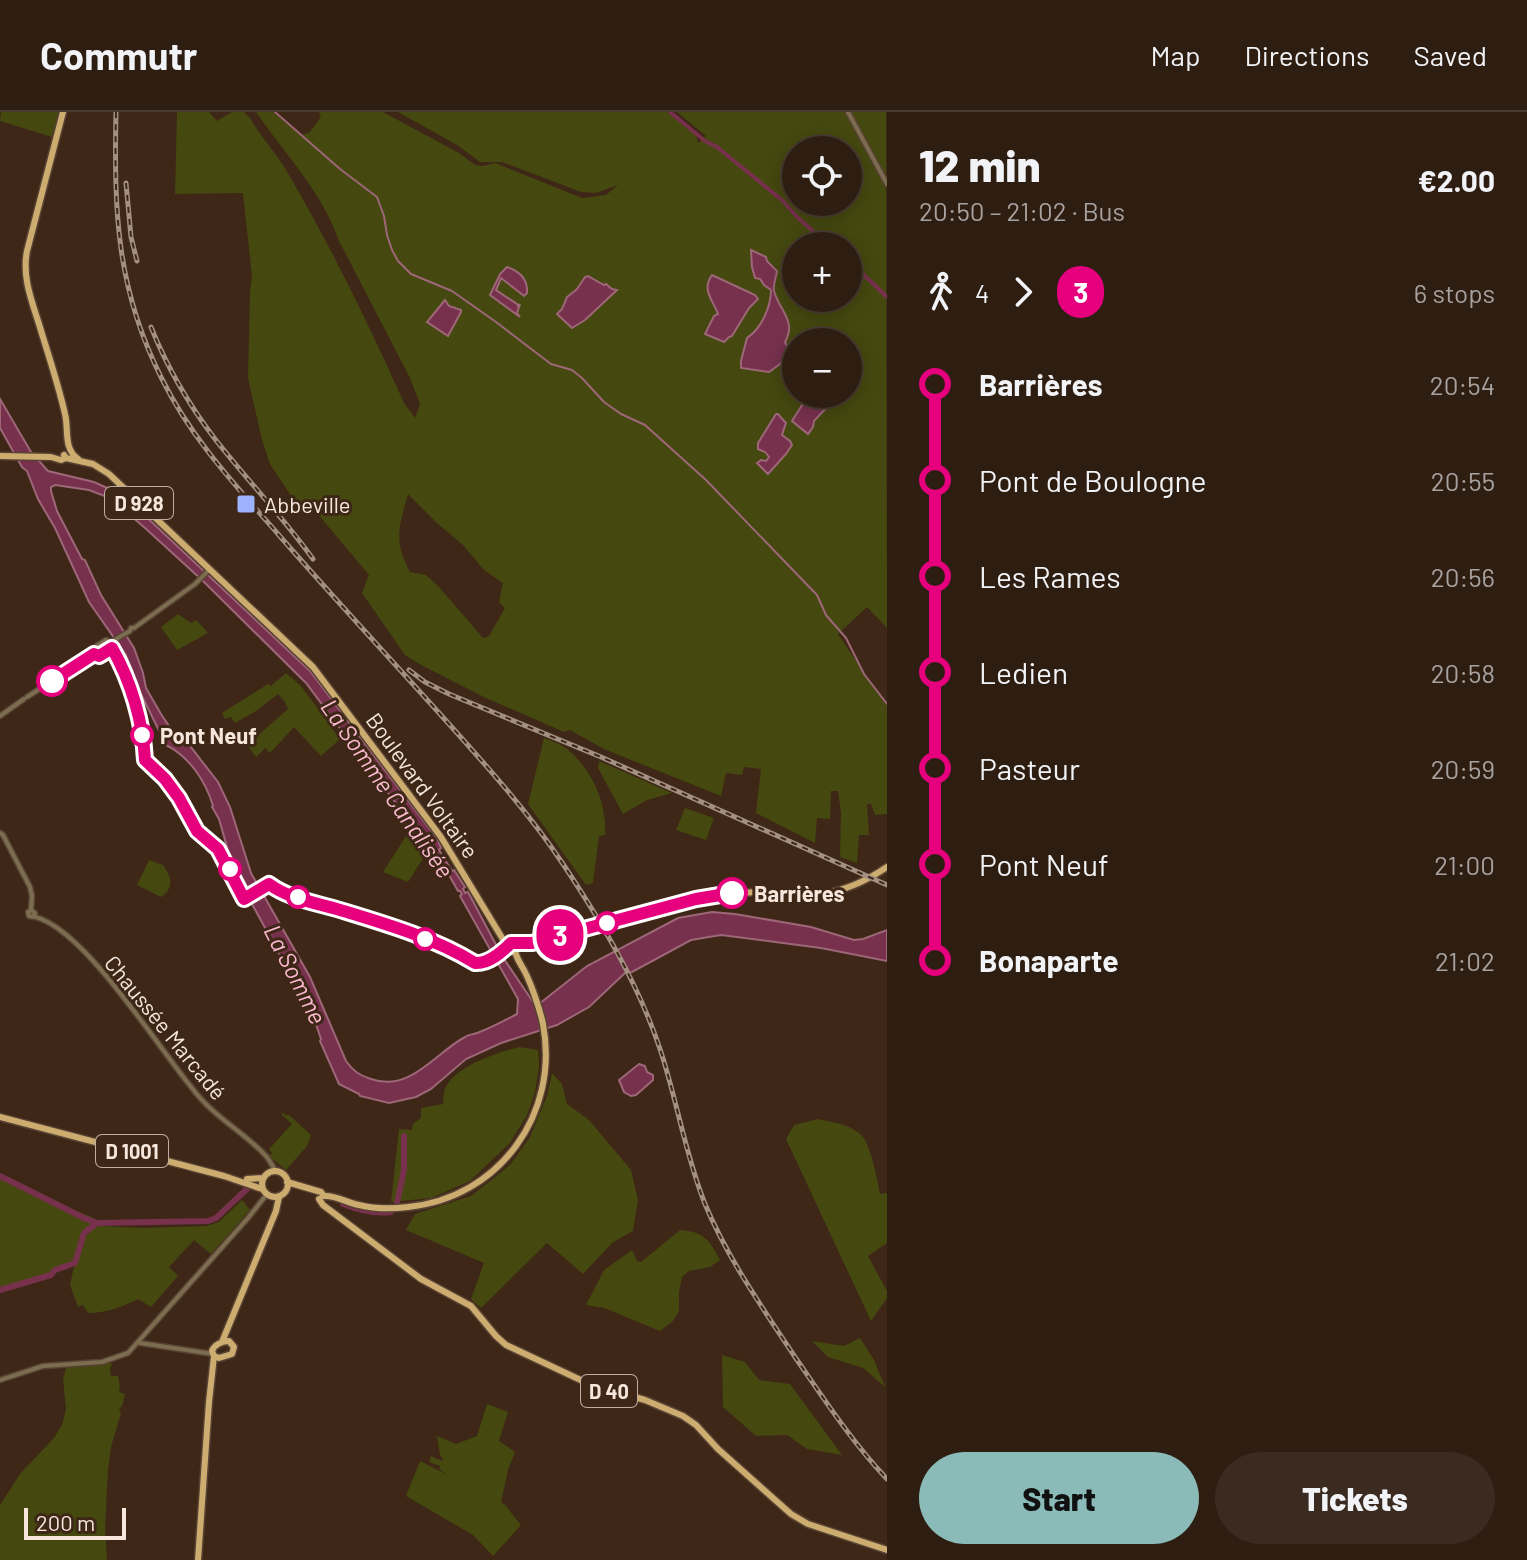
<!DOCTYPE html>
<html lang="en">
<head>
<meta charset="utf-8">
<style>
	:root { --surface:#2e1d11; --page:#3a2a1f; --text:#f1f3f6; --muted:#a7a29f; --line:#493b31; --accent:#8bbbb9 }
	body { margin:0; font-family:Barlow,sans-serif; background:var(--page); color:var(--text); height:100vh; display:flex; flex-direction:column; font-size:30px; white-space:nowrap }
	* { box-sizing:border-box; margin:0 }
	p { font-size:26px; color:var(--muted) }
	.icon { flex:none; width:44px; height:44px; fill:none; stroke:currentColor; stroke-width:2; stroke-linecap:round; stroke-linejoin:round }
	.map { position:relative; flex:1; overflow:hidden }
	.details { display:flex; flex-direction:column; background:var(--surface); width:640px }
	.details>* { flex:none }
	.badge { padding:0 16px; border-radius:26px; font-size:28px; line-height:52px }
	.controls { position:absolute; left:782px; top:24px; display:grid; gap:16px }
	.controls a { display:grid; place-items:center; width:80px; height:80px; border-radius:50%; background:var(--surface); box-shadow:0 4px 20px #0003,0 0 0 2px var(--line); font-size:40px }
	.scale { position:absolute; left:24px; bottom:20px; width:102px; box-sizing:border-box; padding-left:8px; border:4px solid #f6e6dc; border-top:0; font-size:22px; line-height:28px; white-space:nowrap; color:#f6e6dc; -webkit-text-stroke:6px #3e2717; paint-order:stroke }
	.map>.badge { position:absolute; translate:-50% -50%; box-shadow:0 0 0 4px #fff }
	.legs { display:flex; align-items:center; gap:12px; height:88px; padding:0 32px; font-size:26px }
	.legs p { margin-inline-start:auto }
	.summary { display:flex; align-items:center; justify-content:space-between; height:136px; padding:0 32px }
	h1 { font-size:44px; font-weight:800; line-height:60px }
	.button { display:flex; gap:16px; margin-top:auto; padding:16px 32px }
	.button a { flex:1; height:92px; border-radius:48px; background:var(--accent); color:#111; font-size:32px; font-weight:800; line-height:92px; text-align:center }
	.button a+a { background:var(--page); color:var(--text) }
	ul { padding:0 32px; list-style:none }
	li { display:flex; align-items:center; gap:28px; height:96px; font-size:30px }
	li i { display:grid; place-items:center; width:12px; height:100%; margin:0 10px; background:currentColor }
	li i::after { content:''; width:20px; height:20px; margin:-10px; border:6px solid; border-radius:50%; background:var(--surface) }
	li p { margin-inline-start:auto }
	li:first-child i { background:linear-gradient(#0000 50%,currentColor 0) }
	li:last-child i { background:linear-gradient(currentColor 50%,#0000 0) }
	header { display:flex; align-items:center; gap:48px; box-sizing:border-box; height:112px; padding:0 40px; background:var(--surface); border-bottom:2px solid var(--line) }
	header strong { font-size:38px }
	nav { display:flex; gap:44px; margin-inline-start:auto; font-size:28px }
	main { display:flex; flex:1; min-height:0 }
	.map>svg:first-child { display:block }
</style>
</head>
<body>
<header>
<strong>Commutr</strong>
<nav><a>Map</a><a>Directions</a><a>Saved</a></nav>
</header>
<main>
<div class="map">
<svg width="887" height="1448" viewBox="0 0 887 1448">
	<rect width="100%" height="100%" fill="#3e2717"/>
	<path fill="#45480f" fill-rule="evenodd" d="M1,0H59L52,25L0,9Z
		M177,0H209L217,9L232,0H244L250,6C260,23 274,39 285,56C330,133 368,210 404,291L415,306L420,292L410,266L338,127C322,80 284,41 256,0H273L300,23L309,21L321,5L319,2L320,0H383L459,41L475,53L483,54L495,51L582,86L606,83L618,73L596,81L581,80L502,50H480L457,33L398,0H667L696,23L698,31L706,24L677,0H886L887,516L867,495L838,522L887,594V702L875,703L871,692H867L869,723H859L857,751L840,745L841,701L838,679H831L830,707L817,706L815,731L756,701L761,657L744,655L742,663L726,661L721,684L604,637L570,618L564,620L486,586L421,553L405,543L362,481L369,463L306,388L297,393L270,352L262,328L248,266L250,179L252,164L243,81L175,82ZM796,38H848V90H796ZM796,134H848V186H796ZM589,164L612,177L609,185L575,216H572L557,202L562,197L567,185ZM796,230H848V282H796ZM408,382L437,411L463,433L484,458L503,471L499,490L505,496L489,524L483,526L439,475L426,463L410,460C393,428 399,416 408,382Z
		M178,502L191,511L196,508L208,521L177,538L161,515Z
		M286,561L301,574L340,627L321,644L294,615L270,641L265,636L256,645L247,633L288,597L285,590L278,582L256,599L235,611L231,605L225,607L222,601L268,572L271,574Z
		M544,626C552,629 561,632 567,637C592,657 607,691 605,723L599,724L593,771L586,773L528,692Z
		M599,649L672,681L647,688L623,702L598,656Z
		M685,696L714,706L706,728L676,718Z
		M408,721L425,743L408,770L383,760Z
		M149,748L163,753C171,765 175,775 161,785L137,773Z
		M519,935L538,938L539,954L535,981L527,1003L510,1031L470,1069L431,1086L391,1090L399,1017L412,1018L413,1012L421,1006V996L443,992C444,986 443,979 447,973C460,952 497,941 519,935Z
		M552,961L562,972L567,992L589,1008L631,1058L638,1088L633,1119L613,1130L583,1162L547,1131L481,1196L471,1187L484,1151L406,1118L415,1102L471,1084L510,1053L530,1025L547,984Z
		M284,1001L286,1004L288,1002L311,1023L307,1034L286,1058L269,1044L272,1041L269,1037L292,1012L281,1002Z
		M818,1007C831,1010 849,1012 860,1022C871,1031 877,1067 880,1082L887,1081V1131L868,1144L887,1179V1186L871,1209L786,1027L794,1013Z
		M0,1062L72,1097L96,1107L82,1121L72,1151L55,1156L50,1160V1164L0,1180Z
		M242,1088L250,1098L211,1142L194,1128L169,1155L178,1164L151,1195L138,1187C123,1195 105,1201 88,1201L83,1193L78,1195L70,1173L74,1154L79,1147L85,1126L92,1117L99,1114L146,1116L206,1114L219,1110Z
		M680,1118C704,1120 709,1127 720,1148L710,1155L689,1159L682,1165L679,1180V1199L673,1209L660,1219L604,1196L586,1193L604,1158L632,1138L637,1149L641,1150Z
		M860,1226L874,1248L885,1275L863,1256L828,1245L812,1229L844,1234Z
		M722,1243L745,1250L759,1268L790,1272L842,1343L807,1337L787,1323L756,1324L723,1295Z
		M112,1251L110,1257L111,1264H118L120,1275L119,1280L125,1282L122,1295L119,1296L121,1301L111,1335L108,1357L105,1417L107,1448H0V1393L20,1362L54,1326L62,1313L66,1297L63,1267L66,1256L69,1254Z
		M487,1292L508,1300L499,1329L515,1340L508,1358L501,1390L505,1393L521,1413L493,1444L473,1423L406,1384L420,1349L448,1363L439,1357L440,1354L429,1350L431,1344L442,1349L443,1348L440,1343L437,1324L456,1332L477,1324Z"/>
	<path fill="#77314d" stroke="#9d6778" stroke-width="2" fill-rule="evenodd" d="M751,138L766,145L767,149L777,159C776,166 773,171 774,179C779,198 797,209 785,230L789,238L780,252L769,260L741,256V249L747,226C761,217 771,195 771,178L764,173L760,167L755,166L752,155Z
		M507,155C519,159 528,167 527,181L524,184L501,166L496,178L517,192L518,194L520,192L517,201L520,205L490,183L500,162Z
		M712,163L755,183L758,187L749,196L732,224L729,225L724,230L705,222L714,204L718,202C713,188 701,178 712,163Z
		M588,164L604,173L606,172L612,177L617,178L585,208L572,216L557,202L562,197L567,185L577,177L585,165Z
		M445,188L449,194L461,198V200L448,224L427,210Z
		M809,282H819L823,290L828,294L814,309L813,315L808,322L792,309Z
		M0,287L31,340L48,359L94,370L123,383L310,559L438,728L441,736L439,738L452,759L454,758L465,775L463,777L465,781L468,780L502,844L533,890L539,892L587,854L678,806L712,800L735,802L811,815L854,828L863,827L887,818V849L821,836L721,823L691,828L632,860L625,861L589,895L557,913L501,931L466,947L431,977L416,985L389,991L360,984L359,982L339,972L320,929L321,927L309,892L301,882L240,770L231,749L219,707L212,695L213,694C206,670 190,645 166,633L140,580L126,543L89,490L55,416L38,387L27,359L22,355L0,316ZM55,373L89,378L110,386L145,416L203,469L306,571L433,741L436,740L458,779H460L462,782L460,784L518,887L517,902C504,909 491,916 477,921C471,923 470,922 465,925C435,941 410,981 371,967C359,963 353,959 346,949L310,865L251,761L230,695L218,670L190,634L169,614L161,602L146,576L143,561L134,536L101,483L85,448L82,447L57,399L51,379V375Z
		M776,302H778L786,311L782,323L790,329L792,333L786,342L768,362L757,351L761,348L766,349L769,345L765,340L758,337V331Z
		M639,952L645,954L647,960L653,963V968L636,983L631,984L624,980L619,968Z"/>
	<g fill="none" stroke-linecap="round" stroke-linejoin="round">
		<path stroke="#9d6778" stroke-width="2" d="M275,0L340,57L377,85L384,104L387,123L392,138L398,149L411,162L452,179L496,210L551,252L572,258L582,266L604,290L621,302L645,313L706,368L817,483L826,503L846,526L864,562L887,592"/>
		<path stroke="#77314d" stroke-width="4" d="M670,0L705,29L717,35L783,89L797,105L814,120L834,134
			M848,148L887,185"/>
		<path stroke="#77314d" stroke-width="6" d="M0,1064L84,1106L97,1111L208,1109L216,1106L248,1076
			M397,1091L404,1058V1024
			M343,1092C358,1098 374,1102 391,1100
			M0,1178L51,1163L55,1158L75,1151L84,1121L97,1111"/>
		<defs>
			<path id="tertiary" d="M848,0L887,72
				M134,516L195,472L210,457
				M94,542L99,544L110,537L112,533L111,530
				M27,585L94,542L95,535L106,528L111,530L130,519L131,516H134
				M0,604L24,587
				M0,721L3,723L30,775L32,784L31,798L35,801L34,804
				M31,798L28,800L29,804C81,807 165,948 202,988C221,1009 247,1023 266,1044C270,1049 273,1055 276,1059
				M140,1231L213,1242
				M0,1268L43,1254L102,1250L128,1241L248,1106L267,1082"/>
			<path id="primary" d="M63,0L27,139C22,164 31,187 39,212C48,242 58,271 65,302C69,318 63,336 78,347
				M64,343L66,346L93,352L109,362L313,555L441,725L507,834
				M0,344L51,345L61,348L66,346
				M532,831H511L508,832L507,837L512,840L516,836L532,831L696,787L724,782L757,780L821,782C844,779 868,768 887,755
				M0,1005L224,1064L262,1077
				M262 1072a13 13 0 1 1 26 0a13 13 0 1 1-26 0Z
				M247,1067L263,1066
				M287,1070L321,1080L324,1084C336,1083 347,1091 359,1093C375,1097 392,1097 408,1095C499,1086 560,1002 543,912C540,898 532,874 525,860C521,852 517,848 515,839
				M319,1087L323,1093L421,1167L471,1194L496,1224L506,1233L587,1271L645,1288L683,1304L696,1313L718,1337L791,1402L808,1412L887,1438
				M229,1229L234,1235L232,1242L219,1246L214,1244L212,1239C214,1233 222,1229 229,1229Z
				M222,1230L276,1099L279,1085
				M198,1448L209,1290L214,1244"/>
		</defs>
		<use href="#tertiary" stroke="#584233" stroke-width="7"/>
		<use href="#primary" stroke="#584233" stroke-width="9"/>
		<use href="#tertiary" stroke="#7c6d50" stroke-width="4"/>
		<use href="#primary" stroke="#ccac6f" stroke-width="6"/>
		<defs>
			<path id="rail" d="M116,0C114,99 116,176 162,267C191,326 235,373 278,422C331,483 386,542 440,602C483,650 527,698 563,752C601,809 638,871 660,937C677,988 685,1042 705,1092C728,1147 762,1195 795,1245C824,1287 852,1330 887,1367
				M126,71L131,125L137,149
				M151,215C167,255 189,293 215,327C247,368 283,405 313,447
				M409,558L425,570L449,582L601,645L887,773"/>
		</defs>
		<use href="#rail" stroke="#a39083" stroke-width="5"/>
		<use href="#rail" stroke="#3e2717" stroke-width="2" stroke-dasharray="6" stroke-linecap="butt"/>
	</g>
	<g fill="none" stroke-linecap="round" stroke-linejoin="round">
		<defs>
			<path id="line-1" d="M52,569L94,542L99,544L112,536C131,569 143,610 145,648L165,667L179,686L197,719L218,737L244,787L269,772C289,787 317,791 340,798C386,812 434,826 475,851C489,852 502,840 511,831H532L696,787L732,781"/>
		</defs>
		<use href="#line-1" stroke="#fff" stroke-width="18"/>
		<use href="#line-1" stroke="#e6007e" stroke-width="12"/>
	</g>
	<rect fill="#9eb3fd" stroke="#3e2717" stroke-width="3" x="236" y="382" width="20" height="20" rx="4"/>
	<g fill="#fff" stroke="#e6007e" stroke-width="4">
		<circle cx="52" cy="569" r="14"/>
		<circle cx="142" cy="623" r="10"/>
		<circle cx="230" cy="757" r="10"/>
		<circle cx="732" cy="781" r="14"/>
		<circle cx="298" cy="785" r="10"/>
		<circle cx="607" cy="811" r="10"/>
		<circle cx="425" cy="827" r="10"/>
	</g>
	<g text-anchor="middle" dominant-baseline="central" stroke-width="6" stroke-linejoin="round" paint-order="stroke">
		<g fill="#3e2717" stroke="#bfada1" stroke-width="2">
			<rect x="105" y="375" width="68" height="32" rx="6"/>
			<rect x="96" y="1023" width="72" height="32" rx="6"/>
			<rect x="581" y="1263" width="56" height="32" rx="6"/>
		</g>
		<g font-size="20" font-weight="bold" fill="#f6e6dc">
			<text x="139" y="391">D 928</text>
			<text x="132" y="1039">D 1001</text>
			<text x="609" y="1279">D 40</text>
		</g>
		<g font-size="22" fill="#f6e6dc" stroke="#3e2717" text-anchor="start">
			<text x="264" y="392">Abbeville</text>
		</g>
		<g font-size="22" font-weight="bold" fill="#f6e6dc" stroke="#3e2717" text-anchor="start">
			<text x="160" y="623">Pont Neuf</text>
			<text x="754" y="781">Barrières</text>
		</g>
		<g font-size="22" fill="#f6e6dc" stroke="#3e2717">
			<text transform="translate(423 673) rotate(54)">Boulevard Voltaire</text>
			<text transform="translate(166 915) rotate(51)">Chaussée Marcadé</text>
		</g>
		<g font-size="24" font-style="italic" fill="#fbbad0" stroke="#3e2717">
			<text transform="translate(388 676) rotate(55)">La Somme Canalisée</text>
			<text transform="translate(296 862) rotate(63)">La Somme</text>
		</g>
	</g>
</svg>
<div class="controls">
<a><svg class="icon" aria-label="locate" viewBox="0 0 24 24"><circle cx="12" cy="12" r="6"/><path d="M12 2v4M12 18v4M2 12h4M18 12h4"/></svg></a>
<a>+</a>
<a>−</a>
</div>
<div class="scale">200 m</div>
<b class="badge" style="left:560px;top:823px;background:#e6007e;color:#fff">3</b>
</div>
<section class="details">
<div class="summary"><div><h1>12 min</h1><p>20:50 – 21:02 · Bus</p></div><b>€2.00</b></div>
<div class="legs"><svg class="icon" aria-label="walk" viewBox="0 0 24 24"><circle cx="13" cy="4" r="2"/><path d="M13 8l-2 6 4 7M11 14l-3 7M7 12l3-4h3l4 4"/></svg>4<svg class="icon" aria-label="forward" viewBox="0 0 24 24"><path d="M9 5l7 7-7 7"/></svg><b class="badge" style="background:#e6007e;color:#fff">3</b><p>6 stops</p></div>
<ul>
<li><i style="color:#e6007e"></i><b>Barrières</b><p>20:54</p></li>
<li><i style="color:#e6007e"></i><span>Pont de Boulogne</span><p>20:55</p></li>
<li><i style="color:#e6007e"></i><span>Les Rames</span><p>20:56</p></li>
<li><i style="color:#e6007e"></i><span>Ledien</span><p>20:58</p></li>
<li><i style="color:#e6007e"></i><span>Pasteur</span><p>20:59</p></li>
<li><i style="color:#e6007e"></i><span>Pont Neuf</span><p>21:00</p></li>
<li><i style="color:#e6007e"></i><b>Bonaparte</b><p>21:02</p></li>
</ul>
<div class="button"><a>Start</a><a>Tickets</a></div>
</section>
</main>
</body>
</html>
